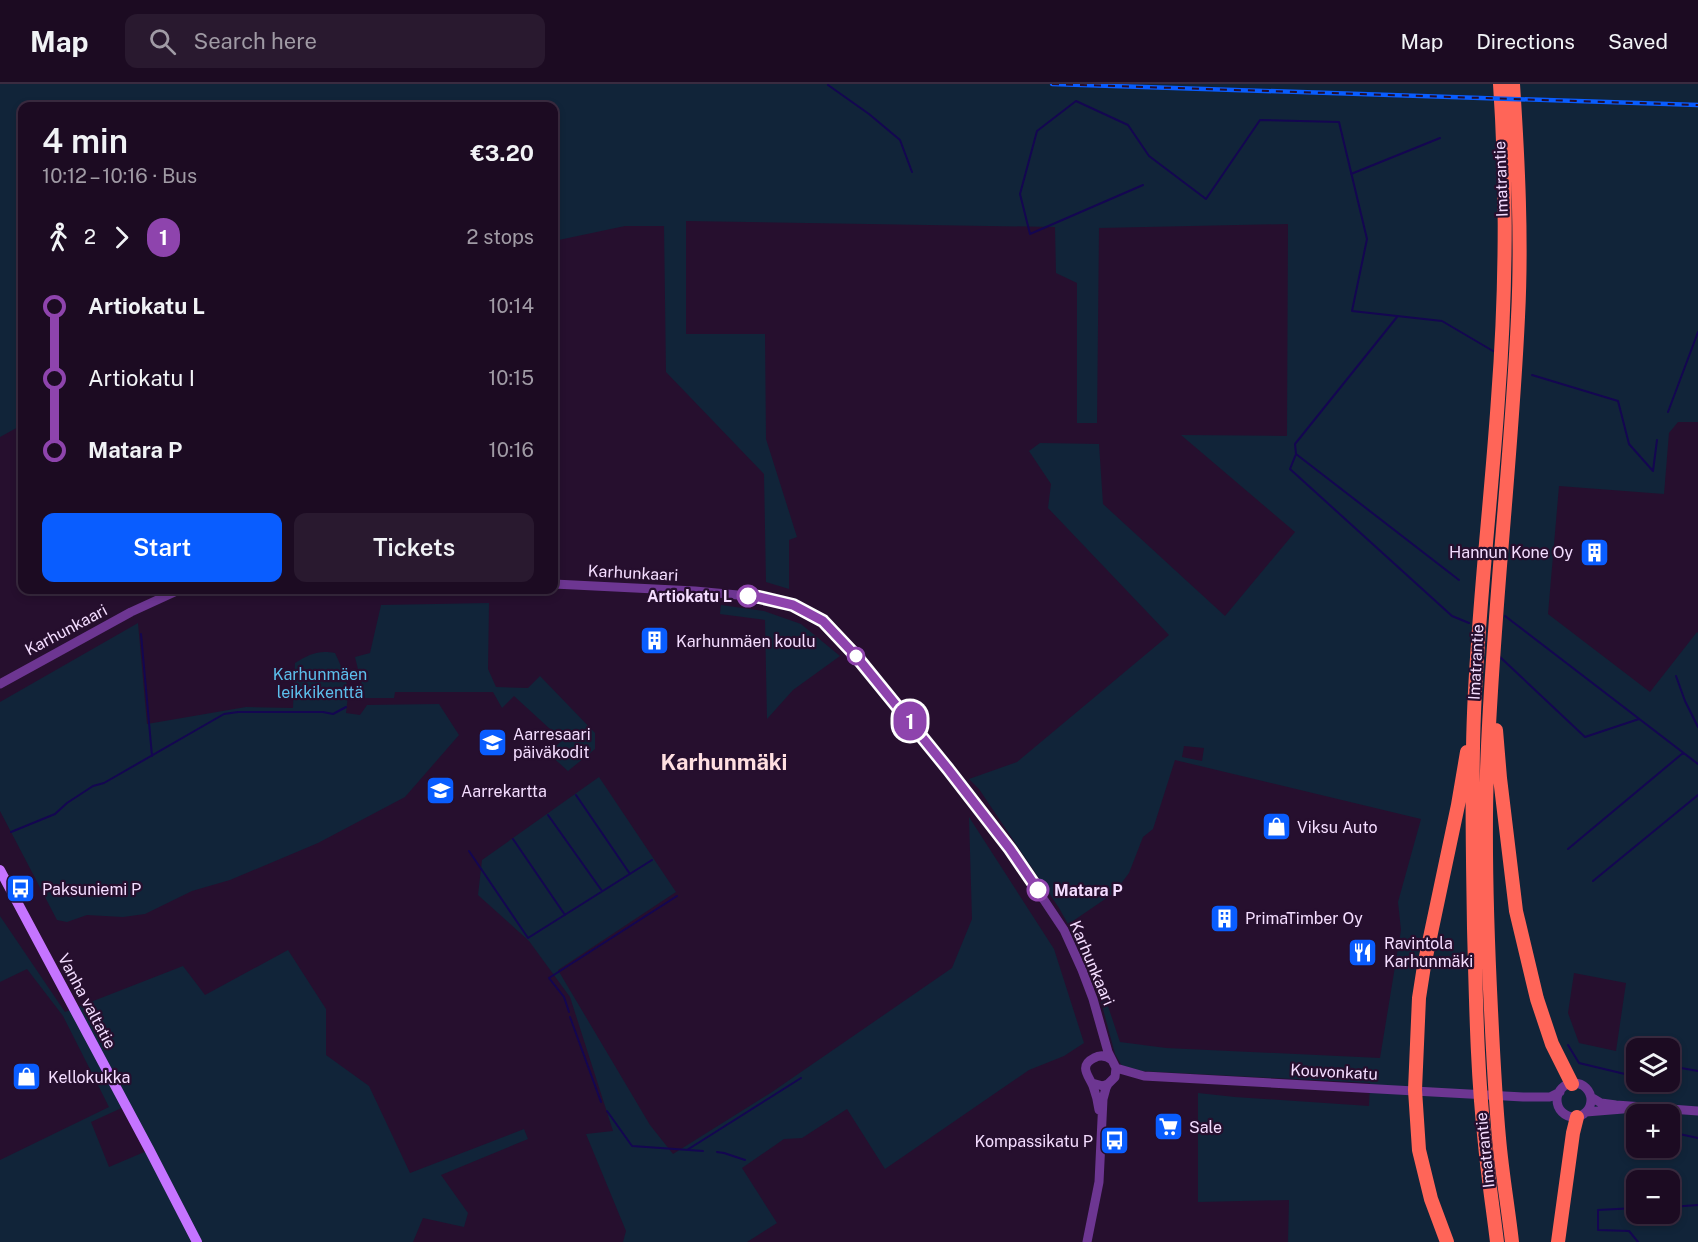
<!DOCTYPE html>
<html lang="en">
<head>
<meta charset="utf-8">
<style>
	:root { --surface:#1c0b22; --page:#29192f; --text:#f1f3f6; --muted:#a09ba5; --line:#3a2b40; --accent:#095dff }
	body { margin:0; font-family:"Public Sans",sans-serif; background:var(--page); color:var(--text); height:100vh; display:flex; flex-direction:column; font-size:22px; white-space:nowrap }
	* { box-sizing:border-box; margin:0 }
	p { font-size:20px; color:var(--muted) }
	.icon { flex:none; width:33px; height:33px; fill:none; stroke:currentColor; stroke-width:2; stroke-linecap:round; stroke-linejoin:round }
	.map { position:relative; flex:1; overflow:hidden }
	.details { position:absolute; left:18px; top:18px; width:540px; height:492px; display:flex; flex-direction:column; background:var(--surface); border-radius:12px; box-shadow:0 3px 9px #0003,0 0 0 2px var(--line) }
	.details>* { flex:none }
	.badge { padding:0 12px; border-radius:20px; font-size:21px; line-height:39px }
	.controls { position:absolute; left:1626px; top:954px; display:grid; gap:12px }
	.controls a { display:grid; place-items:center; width:54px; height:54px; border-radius:12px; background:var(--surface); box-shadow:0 3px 9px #0003,0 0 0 2px var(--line); font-size:30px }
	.map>.badge { position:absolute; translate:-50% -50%; box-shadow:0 0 0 3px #fff }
	.legs { display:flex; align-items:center; gap:9px; height:66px; padding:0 24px; font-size:20px }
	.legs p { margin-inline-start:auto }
	.summary { display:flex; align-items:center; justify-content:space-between; height:102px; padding:0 24px }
	h1 { font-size:33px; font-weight:600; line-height:45px }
	.primary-button { display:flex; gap:12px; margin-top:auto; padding:12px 24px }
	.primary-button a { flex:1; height:69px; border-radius:12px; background:var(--accent); color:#fff; font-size:24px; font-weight:600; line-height:69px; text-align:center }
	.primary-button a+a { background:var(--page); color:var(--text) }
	ul { padding:0 24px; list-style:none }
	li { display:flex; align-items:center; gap:21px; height:72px; font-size:22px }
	li i { display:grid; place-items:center; width:9px; height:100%; margin:0 8px; background:currentColor }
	li i::after { content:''; width:15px; height:15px; margin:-8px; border:4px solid; border-radius:50%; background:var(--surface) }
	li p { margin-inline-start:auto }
	li:first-child i { background:linear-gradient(#0000 50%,currentColor 0) }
	li:last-child i { background:linear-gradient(currentColor 50%,#0000 0) }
	header { display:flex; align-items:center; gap:36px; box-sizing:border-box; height:84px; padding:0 30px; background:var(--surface); border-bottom:2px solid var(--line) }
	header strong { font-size:28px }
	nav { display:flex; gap:33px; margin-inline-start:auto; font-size:21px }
	.search { width:420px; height:54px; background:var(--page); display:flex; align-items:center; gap:15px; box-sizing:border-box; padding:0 21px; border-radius:12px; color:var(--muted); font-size:22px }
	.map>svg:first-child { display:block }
</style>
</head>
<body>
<header>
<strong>Map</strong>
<div class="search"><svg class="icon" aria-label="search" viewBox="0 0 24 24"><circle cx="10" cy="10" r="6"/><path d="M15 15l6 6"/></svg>Search here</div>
<nav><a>Map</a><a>Directions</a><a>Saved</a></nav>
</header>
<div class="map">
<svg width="1698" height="1158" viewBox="0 0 1698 1158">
	<rect width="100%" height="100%" fill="#260f2e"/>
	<path fill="#112439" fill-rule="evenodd" d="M0,0H1698V338H1678L1669,349L1664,410L1559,402L1548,530L1650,608L1697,548L1698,549V1158H1288L1289,1116L1198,1118V1009L1235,1013L1369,1022L1370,999L1139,987L1122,982L1115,970L1100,914L1079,860L1059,824L979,705L969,695L1017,678L1169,551L1048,424L1051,400L1029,367L1040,359L1099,360L1103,420L1225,532L1295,448L1181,351L1287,352L1288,140L1099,144L1097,339H1077V199L1056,189L1055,143L686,137V250H765L766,355L797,453L789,456V505L766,498L764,390L666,288L664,142H625L554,157V22H22V341L0,353ZM1184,662L1204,664L1202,677L1182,673ZM1175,676L1421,735L1398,818L1401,846L1380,974L1166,964L1120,958C1106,917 1094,875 1073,837L1114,809L1129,789L1143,753L1153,745ZM1574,889L1626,899L1616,967L1579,959L1568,929ZM1636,964H1670V998H1636ZM1636,1030H1670V1064H1636ZM1636,1096H1670V1130H1636Z
		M489,519L488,585L496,603L528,604L540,592L595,649V665L568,687L549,670L562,656L514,612L502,624L493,608H395L394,614H365L355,573L370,569L381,521Z
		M721,521L764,527L801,540L840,572L793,606L767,635L765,536L720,530Z
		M138,539L147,640L246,623L293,624L295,579C310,570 318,566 335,569C347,595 350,601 346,629L360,631L367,621L439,620L459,651L405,713L318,759L230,796L192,807L145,830L123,833L87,831L67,838L57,836L0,727V618Z
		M599,693L676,808L558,886L650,1041L673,1070L772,1008L952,884L972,835L969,733L1054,865L1084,959L1064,972L1029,986L885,1085L847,1025L802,1054L784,1055L742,1084L777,1139L747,1158H623L626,1147L586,1050L613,1047L570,913L529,857L478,811L482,776Z
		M0,832L65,928L183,882L205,911L288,866L326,925V971L369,1002L410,1089L524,1045L528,1055L441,1091L468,1129L464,1143L423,1134L413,1158H0V1076L109,1023L63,932L27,885L0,898ZM126,1022L149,1066L109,1083L91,1038Z"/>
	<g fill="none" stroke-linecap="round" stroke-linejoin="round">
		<path stroke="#140651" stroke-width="2" d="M828,1L869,30L900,56L912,88
			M1351,90L1440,54
			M1143,101L1030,150L1020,110L1037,47L1076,17L1128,41L1149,72L1206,115L1260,36L1339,38L1367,155L1352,227L1442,237L1493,267
			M1397,233L1295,360L1296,370L1290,385L1452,532L1469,539
			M1532,291L1618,317L1629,360L1653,387
			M1668,328L1698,248
			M1296,370L1459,496
			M1653,387L1657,356
			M1505,532L1698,680
			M141,550L152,672
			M1500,573L1585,653L1639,635
			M1676,592L1685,617L1698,643
			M576,711L630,790
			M548,731L602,807
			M11,748L55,730L67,719L93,702L104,699L224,630L238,628H323L333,630L346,623
			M513,755L565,831
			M1568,765L1683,669
			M469,767L528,854L652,776
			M1593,797L1698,711
			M569,928L564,913L549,894L677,812
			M570,933L601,1018
			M1568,961L1579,979L1629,991L1633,975H1636
			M1670,982L1698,987
			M607,1027L632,1062L703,1067
			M1670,1048L1698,1054
			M687,1066L801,994
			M717,1068L724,1069L745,1076
			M1670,1123L1698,1121
			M1636,1124L1598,1126V1146L1629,1147L1638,1158"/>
		<path stroke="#6d3692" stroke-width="9" d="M554,500L695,507L759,513L793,521L823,537L857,572L882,603L1010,765L1064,846L1082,886L1093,915L1108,968L1116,984L1115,993L1108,1000L1103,1002L1092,999
			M0,600L131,528L179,506
			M1116,984L1144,992L1523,1013H1550L1560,1008
			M1557 1016a17 17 0 1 1 34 0a17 17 0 1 1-34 0Z
			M1591,1013L1601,1019L1616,1021L1698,1027
			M1099,1026C1098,1018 1096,1010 1093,1002C1089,992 1078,982 1094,974C1101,970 1107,972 1112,976
			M1586,1028L1623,1025
			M1087,1158L1099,1098L1103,1015L1106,1004L1108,1000"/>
		<path stroke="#c574ff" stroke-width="10" d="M0,786L149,1065L197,1158"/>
		<path stroke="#ff6558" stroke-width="14" d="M1496,646L1500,694L1516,827L1537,915L1552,960L1572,1000
			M1447,1158L1431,1115L1419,1066L1415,1006L1419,914L1424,882L1458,721L1467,668
			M1497,1158C1493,1125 1488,1093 1485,1060C1477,988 1476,916 1474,844C1473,772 1471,700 1474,629C1478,524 1491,419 1498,315C1506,210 1507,104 1500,0
			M1512,1158C1508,1123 1502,1089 1499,1054C1495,1011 1493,968 1491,926C1487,846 1484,766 1487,687C1492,535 1511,385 1518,233C1522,156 1518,77 1513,0
			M1558,1158L1573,1049L1577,1033"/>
		<defs>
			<path id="rail" d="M1052,0L1698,21"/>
		</defs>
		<use href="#rail" stroke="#095dff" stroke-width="4.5"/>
		<use href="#rail" stroke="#260f2e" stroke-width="2" stroke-dasharray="7" stroke-linecap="butt"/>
	</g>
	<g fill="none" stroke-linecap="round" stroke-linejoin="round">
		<defs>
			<path id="line-1" d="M748,512L759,513L793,521L823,537L856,572L948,685L1010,765L1038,806"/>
		</defs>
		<use href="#line-1" stroke="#fff" stroke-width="14"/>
		<use href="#line-1" stroke="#8e44ad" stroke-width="9"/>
	</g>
	<defs>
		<symbol id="building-square" viewBox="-11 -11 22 22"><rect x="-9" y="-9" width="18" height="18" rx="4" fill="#095dff" stroke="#260f2e"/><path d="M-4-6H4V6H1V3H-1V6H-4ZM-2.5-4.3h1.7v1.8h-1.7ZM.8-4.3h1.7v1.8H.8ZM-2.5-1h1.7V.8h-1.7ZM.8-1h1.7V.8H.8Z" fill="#fff"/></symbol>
		<symbol id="school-square" viewBox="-11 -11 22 22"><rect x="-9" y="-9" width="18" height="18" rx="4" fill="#095dff" stroke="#260f2e"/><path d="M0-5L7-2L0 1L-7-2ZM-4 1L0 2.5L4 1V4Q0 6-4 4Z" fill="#fff"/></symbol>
		<symbol id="shop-square" viewBox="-11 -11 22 22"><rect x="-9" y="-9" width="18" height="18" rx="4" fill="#095dff" stroke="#260f2e"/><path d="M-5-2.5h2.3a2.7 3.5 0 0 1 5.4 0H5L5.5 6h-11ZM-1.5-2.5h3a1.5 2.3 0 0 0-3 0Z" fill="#fff"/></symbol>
		<symbol id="bus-square" viewBox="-11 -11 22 22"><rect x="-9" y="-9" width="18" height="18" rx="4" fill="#095dff" stroke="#260f2e"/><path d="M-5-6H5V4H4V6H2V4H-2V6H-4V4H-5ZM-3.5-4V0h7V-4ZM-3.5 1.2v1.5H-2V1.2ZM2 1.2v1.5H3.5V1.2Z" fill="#fff"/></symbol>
		<symbol id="restaurant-square" viewBox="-11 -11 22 22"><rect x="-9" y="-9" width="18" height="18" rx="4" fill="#095dff" stroke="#260f2e"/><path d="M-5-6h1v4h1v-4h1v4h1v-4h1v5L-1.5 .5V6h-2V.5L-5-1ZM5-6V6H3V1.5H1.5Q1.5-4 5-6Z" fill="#fff"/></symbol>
		<symbol id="supermarket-square" viewBox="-11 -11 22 22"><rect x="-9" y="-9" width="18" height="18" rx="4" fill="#095dff" stroke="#260f2e"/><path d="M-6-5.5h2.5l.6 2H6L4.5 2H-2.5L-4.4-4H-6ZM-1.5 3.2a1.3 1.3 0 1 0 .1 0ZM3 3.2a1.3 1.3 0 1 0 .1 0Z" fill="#fff"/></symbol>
	</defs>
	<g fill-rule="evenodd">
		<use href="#building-square" x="1578" y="452" width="33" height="33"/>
		<use href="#building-square" x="638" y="540" width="33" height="33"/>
		<use href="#school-square" x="476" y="642" width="33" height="33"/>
		<use href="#school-square" x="424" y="690" width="33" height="33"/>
		<use href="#shop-square" x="1260" y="726" width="33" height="33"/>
		<use href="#bus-square" x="4" y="788" width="33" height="33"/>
		<use href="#building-square" x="1208" y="818" width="33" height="33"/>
		<use href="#restaurant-square" x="1346" y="852" width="33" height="33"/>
		<use href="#shop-square" x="10" y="976" width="33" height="33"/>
		<use href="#supermarket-square" x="1152" y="1026" width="33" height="33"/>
		<use href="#bus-square" x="1098" y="1040" width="33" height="33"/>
	</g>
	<g fill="#fff" stroke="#8e44ad" stroke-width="3">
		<circle cx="748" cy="512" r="10"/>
		<circle cx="856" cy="572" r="8"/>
		<circle cx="1038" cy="806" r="10"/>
	</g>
	<g text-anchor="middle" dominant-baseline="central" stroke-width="4.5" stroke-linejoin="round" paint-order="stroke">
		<g font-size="16" fill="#f4ddff" stroke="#260f2e">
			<text transform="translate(1501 95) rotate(-92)">Imatrantie</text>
			<text transform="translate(633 489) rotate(3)">Karhunkaari</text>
			<text transform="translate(66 546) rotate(-28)">Karhunkaari</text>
			<text transform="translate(1476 578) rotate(-87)">Imatrantie</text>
			<text transform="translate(1092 879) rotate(67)">Karhunkaari</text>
			<text transform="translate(87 917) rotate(62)">Vanha valtatie</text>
			<text transform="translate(1334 988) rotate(3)">Kouvonkatu</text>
			<text transform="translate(1485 1066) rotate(-96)">Imatrantie</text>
		</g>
		<g font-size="16" fill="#f4ddff" stroke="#260f2e" text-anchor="start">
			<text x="1573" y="468" text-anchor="end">Hannun Kone Oy</text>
			<text x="676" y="557">Karhunmäen koulu</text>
			<text x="513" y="650">Aarresaari<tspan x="513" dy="18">päiväkodit</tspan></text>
			<text x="461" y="707">Aarrekartta</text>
			<text x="1297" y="743">Viksu Auto</text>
			<text x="42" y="805">Paksuniemi P</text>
			<text x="1245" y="834">PrimaTimber Oy</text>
			<text x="1384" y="859">Ravintola<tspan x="1384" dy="18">Karhunmäki</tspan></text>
			<text x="48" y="993">Kellokukka</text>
			<text x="1189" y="1043">Sale</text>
			<text x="1093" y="1057" text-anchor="end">Kompassikatu P</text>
		</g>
		<g font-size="16" font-weight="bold" fill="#f4ddff" stroke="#260f2e" text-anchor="end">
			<text x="732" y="512">Artiokatu L</text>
			<text x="1054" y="806" text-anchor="start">Matara P</text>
		</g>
		<g font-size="16" fill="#5cbfec" stroke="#260f2e">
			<text x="320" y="590">Karhunmäen<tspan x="320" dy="18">leikkikenttä</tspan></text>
		</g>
		<g font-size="22" font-weight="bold" fill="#ffdfe1" stroke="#260f2e">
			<text x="724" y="678">Karhunmäki</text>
		</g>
	</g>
</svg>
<div class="controls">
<a><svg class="icon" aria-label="layers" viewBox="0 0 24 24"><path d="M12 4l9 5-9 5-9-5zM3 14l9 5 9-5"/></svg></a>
<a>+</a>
<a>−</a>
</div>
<b class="badge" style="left:910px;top:637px;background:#8e44ad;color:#fff">1</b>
<section class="details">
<div class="summary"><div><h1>4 min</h1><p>10:12 – 10:16 · Bus</p></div><b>€3.20</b></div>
<div class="legs"><svg class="icon" aria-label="walk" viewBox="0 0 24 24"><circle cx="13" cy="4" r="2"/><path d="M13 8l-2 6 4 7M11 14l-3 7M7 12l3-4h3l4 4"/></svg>2<svg class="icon" aria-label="forward" viewBox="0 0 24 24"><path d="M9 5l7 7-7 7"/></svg><b class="badge" style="background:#8e44ad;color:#fff">1</b><p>2 stops</p></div>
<ul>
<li><i style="color:#8e44ad"></i><b>Artiokatu L</b><p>10:14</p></li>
<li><i style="color:#8e44ad"></i><span>Artiokatu I</span><p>10:15</p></li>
<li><i style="color:#8e44ad"></i><b>Matara P</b><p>10:16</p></li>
</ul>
<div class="primary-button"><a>Start</a><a>Tickets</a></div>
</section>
</div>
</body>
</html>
